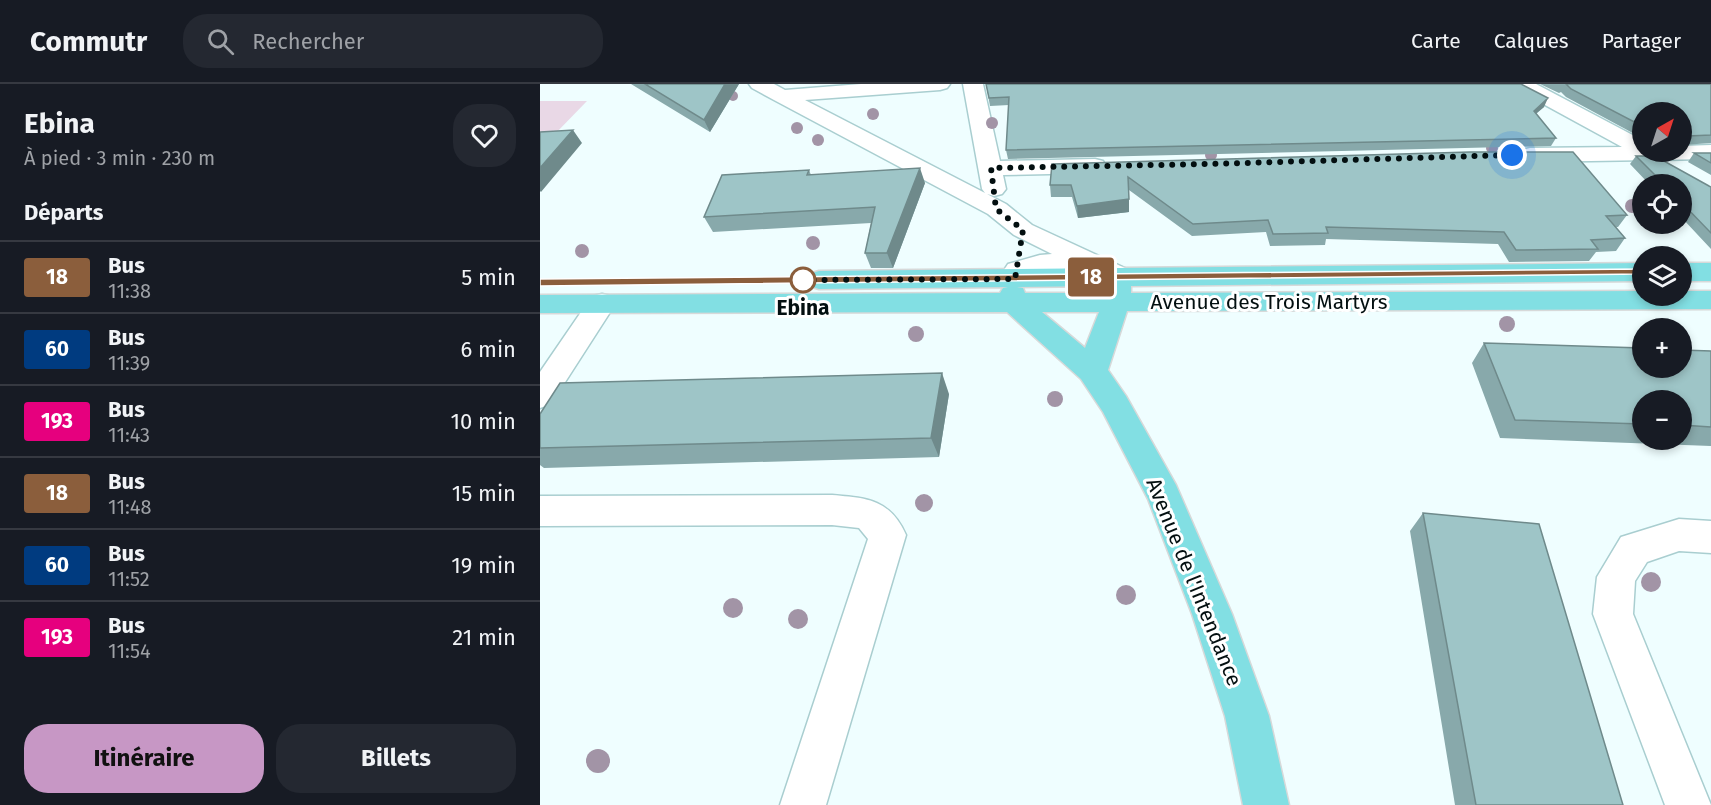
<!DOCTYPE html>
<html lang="fr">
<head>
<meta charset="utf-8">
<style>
	:root { --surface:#171b24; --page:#242831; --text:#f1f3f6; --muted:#9ea1a6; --line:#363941; --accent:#c797c5 }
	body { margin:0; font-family:"Fira Sans",sans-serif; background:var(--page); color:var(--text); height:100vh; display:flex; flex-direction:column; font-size:22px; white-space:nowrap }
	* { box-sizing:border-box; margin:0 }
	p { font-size:20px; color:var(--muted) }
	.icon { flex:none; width:33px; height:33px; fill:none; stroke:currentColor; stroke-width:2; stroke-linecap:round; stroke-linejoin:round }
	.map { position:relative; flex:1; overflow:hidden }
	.panel { display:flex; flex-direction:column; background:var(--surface); width:540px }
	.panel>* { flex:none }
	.badge { padding:0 12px; border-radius:4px; font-size:21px; line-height:39px }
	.needle { width:39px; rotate:39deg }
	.buttons { position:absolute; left:1092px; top:18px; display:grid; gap:12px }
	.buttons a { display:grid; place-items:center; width:60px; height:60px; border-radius:50%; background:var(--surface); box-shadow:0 3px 9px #0003; font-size:30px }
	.you { position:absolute; width:30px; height:30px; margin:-15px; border:4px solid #fff; border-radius:50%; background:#1a73e8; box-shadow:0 0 0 9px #1a73e833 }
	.map>.badge { position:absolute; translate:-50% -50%; box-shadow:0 0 0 3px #fff }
	h2 { padding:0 24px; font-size:22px; line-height:54px }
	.round { display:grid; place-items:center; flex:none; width:63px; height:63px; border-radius:24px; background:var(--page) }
	.headline { display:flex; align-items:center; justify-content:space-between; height:102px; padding:0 24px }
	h1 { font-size:28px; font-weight:700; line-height:45px }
	.cta { display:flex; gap:12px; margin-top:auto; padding:12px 24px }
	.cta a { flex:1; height:69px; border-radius:24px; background:var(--accent); color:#111; font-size:24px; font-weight:700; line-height:69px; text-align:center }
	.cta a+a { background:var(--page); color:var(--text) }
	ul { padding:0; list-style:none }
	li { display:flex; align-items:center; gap:18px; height:72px; padding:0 24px; border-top:2px solid var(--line) }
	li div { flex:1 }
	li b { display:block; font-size:22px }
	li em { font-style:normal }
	li .badge { min-width:66px; font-weight:700; text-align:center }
	header { display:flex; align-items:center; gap:36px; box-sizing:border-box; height:84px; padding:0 30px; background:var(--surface); border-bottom:2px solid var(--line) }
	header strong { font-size:28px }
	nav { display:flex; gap:33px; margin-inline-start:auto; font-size:21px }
	.search { width:420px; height:54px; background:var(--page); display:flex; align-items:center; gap:15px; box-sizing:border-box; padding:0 21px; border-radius:24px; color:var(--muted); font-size:22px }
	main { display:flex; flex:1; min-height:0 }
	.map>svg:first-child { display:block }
</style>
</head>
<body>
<header>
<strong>Commutr</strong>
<div class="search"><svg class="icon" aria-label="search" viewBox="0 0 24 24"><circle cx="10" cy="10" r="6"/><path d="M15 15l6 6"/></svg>Rechercher</div>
<nav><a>Carte</a><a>Calques</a><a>Partager</a></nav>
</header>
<main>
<section class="panel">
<div class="headline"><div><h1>Ebina</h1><p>À pied · 3 min · 230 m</p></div><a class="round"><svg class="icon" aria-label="heart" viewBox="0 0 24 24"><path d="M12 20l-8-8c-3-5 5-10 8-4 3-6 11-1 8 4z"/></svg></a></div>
<h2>Départs</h2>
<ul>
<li><span class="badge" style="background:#8b5e3c;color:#fff">18</span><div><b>Bus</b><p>11:38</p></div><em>5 min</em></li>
<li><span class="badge" style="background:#003b80;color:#fff">60</span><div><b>Bus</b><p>11:39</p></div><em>6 min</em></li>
<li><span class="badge" style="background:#e6007e;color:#fff">193</span><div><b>Bus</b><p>11:43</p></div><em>10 min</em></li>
<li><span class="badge" style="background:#8b5e3c;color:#fff">18</span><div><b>Bus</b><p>11:48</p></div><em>15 min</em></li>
<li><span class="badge" style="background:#003b80;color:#fff">60</span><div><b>Bus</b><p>11:52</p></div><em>19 min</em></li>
<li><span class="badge" style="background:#e6007e;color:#fff">193</span><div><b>Bus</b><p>11:54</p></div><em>21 min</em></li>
</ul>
<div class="cta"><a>Itinéraire</a><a>Billets</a></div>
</section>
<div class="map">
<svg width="1171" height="721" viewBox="0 0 1171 721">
	<rect width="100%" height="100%" fill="#effeff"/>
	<path fill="#e9d8e6" d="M0,17H47L13,52L0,53Z"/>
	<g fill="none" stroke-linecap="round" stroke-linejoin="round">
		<defs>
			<path id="minor" d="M209,0H234L245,6L321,0H410L407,4L400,6L265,16L445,109L442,105L423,0H443L460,77L555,75L563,77L566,82L563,87L555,89L463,91L466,105L462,110L454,112L447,110L466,120L492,141L587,185L591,191L587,197C569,202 560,189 543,185C519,180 488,198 468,192L464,186L468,180L500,171L512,170L474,151L448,130L234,16L212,4Z
				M971,0H996L1102,56V68H1142V62L1171,61V75L990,78L982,76L979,71L982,66L990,64L1082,63L974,4Z
				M62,210L72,212L76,219L11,320L0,324V288L52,212Z
				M292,411C327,414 350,415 366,451L286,721H240L328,455L319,444L292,441L0,442V412Z
				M1139,435L1171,437V469L1139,467L1107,478L1095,497L1093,530L1171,721H1125L1053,530L1057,493L1081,453Z"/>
			<path id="major" d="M1102,179V197L591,202V209L1102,207V212H1142V207H1171V225L587,227L568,286L586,312L636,401L692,530L729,632L749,721H703L685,632L652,530L608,415L563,328L541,295L467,228L0,229V211L460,209L463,204L468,203L279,205L269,202L266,196L269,190L279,187ZM564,202L563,209H485L483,204L477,203ZM502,228H559L545,264Z
				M1142,179H1171V197H1142Z"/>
		</defs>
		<use href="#minor" stroke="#a9ced0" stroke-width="3"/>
		<use href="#major" stroke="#d7d9d9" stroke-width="3"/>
		<use href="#minor" fill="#fff" fill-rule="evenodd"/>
		<use href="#major" fill="#82dfe3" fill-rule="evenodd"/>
	</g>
	<g fill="#a294a6">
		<circle cx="193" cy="12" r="5"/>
		<circle cx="333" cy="30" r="6"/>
		<circle cx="452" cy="39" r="6"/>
		<circle cx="257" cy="44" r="6"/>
		<circle cx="278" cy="56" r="6"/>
		<circle cx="952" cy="64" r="6"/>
		<circle cx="671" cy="71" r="6"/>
		<circle cx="1092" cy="122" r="7"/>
		<circle cx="273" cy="159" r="7"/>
		<circle cx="42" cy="167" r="7"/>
		<circle cx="967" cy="240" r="8"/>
		<circle cx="376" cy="250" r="8"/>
		<circle cx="515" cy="315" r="8"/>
		<circle cx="384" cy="419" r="9"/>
		<circle cx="1111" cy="498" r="10"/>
		<circle cx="586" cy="511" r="10"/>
		<circle cx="193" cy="524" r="10"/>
		<circle cx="258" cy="535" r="10"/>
		<circle cx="58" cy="677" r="12"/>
	</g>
	<path fill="#88a9ab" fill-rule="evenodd" d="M91,0H199L170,48Z
		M446,0L1004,23L996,30L1016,54L1011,62L468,75L466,66L469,21L450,22Z
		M1000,0H1171V59L1143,61L1142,63V28H1102V54L1026,13L1021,8L1019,9Z
		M1154,69H1171V91L1148,78Z
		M1096,72L1171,103V165L1142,134V100H1109L1090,80Z
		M512,80L1087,131L1078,143H1076L1085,154L1076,167L1056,168L1049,177L969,178L958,160L786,155L785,161L730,162L726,148L652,152L589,106V128L538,134L532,113H511L510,101Z
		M269,86L271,91L385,99L353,184H331L325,169L331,139L173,148L164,133Z
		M944,259L1171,267V362L960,354L932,279ZM1102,316H1142V356H1102Z
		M409,310L399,373L4,384L0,381V330Z
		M883,429L1083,721H915L870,447Z"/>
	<path fill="#6f8a8b" d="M185,0H199L170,48L164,36Z
		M1008,14L1004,23L989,35L994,27Z
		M33,46L42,59L1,108L0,107V84Z
		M380,84L385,99L353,184L347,169Z
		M589,115V128L538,134L537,122Z
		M402,289L409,310L399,373L391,354Z"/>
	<path fill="#9ec5c7" stroke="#6f8a8b" stroke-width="1.5" d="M105,0H185L164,36Z
		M446,0H981L1008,14L994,27L1016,54L466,66L469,13L449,14Z
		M1026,0H1171V51L1148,52L1146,57H1142V28H1102V42L1031,5Z
		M33,46L0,84V48Z
		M930,68H1033L1087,131L1066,132L1085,154L1051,156L1058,165L976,166L964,148L786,143L788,149L733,150L728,136L653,140L588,93L589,115L537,122L531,101H510L512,80Z
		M1154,69H1171V79Z
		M1096,72H1115L1169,102L1171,103V149L1142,119V100H1124Z
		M380,84L347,169H325L335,123L164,133L182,91L269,86L267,91Z
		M944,259L1102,264V284H1142V266L1171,267V343L1142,341V316H1102V340L975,336Z
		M402,289L391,354L0,364V330L20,299Z
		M883,429L999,440L1083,721H936Z"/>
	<path fill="#8b5e3c" stroke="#fff" stroke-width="1.5" d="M1102,185L1107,188L1106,190L0,202V195Z"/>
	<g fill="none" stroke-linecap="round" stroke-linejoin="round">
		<path stroke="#030f10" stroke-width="6" stroke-dasharray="0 10.8" d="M263,196L475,195L483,146L456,125L451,84L671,80L972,71"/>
	</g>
	<circle fill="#fff" stroke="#8b5e3c" stroke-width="3" cx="263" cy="196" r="12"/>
	<g text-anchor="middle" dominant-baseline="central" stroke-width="6" stroke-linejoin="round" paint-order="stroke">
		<g font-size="21" fill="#030f10" stroke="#fff">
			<text x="729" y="218">Avenue des Trois Martyrs</text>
			<text transform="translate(654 498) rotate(68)">Avenue de l'Intendance</text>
		</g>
		<g font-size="21" font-weight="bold" fill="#030f10" stroke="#fff">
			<text x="263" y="224">Ebina</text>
		</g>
	</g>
</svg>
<div class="buttons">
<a><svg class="needle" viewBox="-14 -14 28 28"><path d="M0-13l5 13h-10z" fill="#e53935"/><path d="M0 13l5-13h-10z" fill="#9ea1a6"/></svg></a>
<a><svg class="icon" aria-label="locate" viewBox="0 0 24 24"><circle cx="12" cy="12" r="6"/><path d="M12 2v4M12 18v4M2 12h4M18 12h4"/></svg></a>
<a><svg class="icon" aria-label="layers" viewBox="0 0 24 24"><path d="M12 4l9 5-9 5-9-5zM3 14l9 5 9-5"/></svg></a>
<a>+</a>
<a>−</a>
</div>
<div class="you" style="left:972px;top:71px"></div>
<b class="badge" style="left:551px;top:193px;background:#8b5e3c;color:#fff">18</b>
</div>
</main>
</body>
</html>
